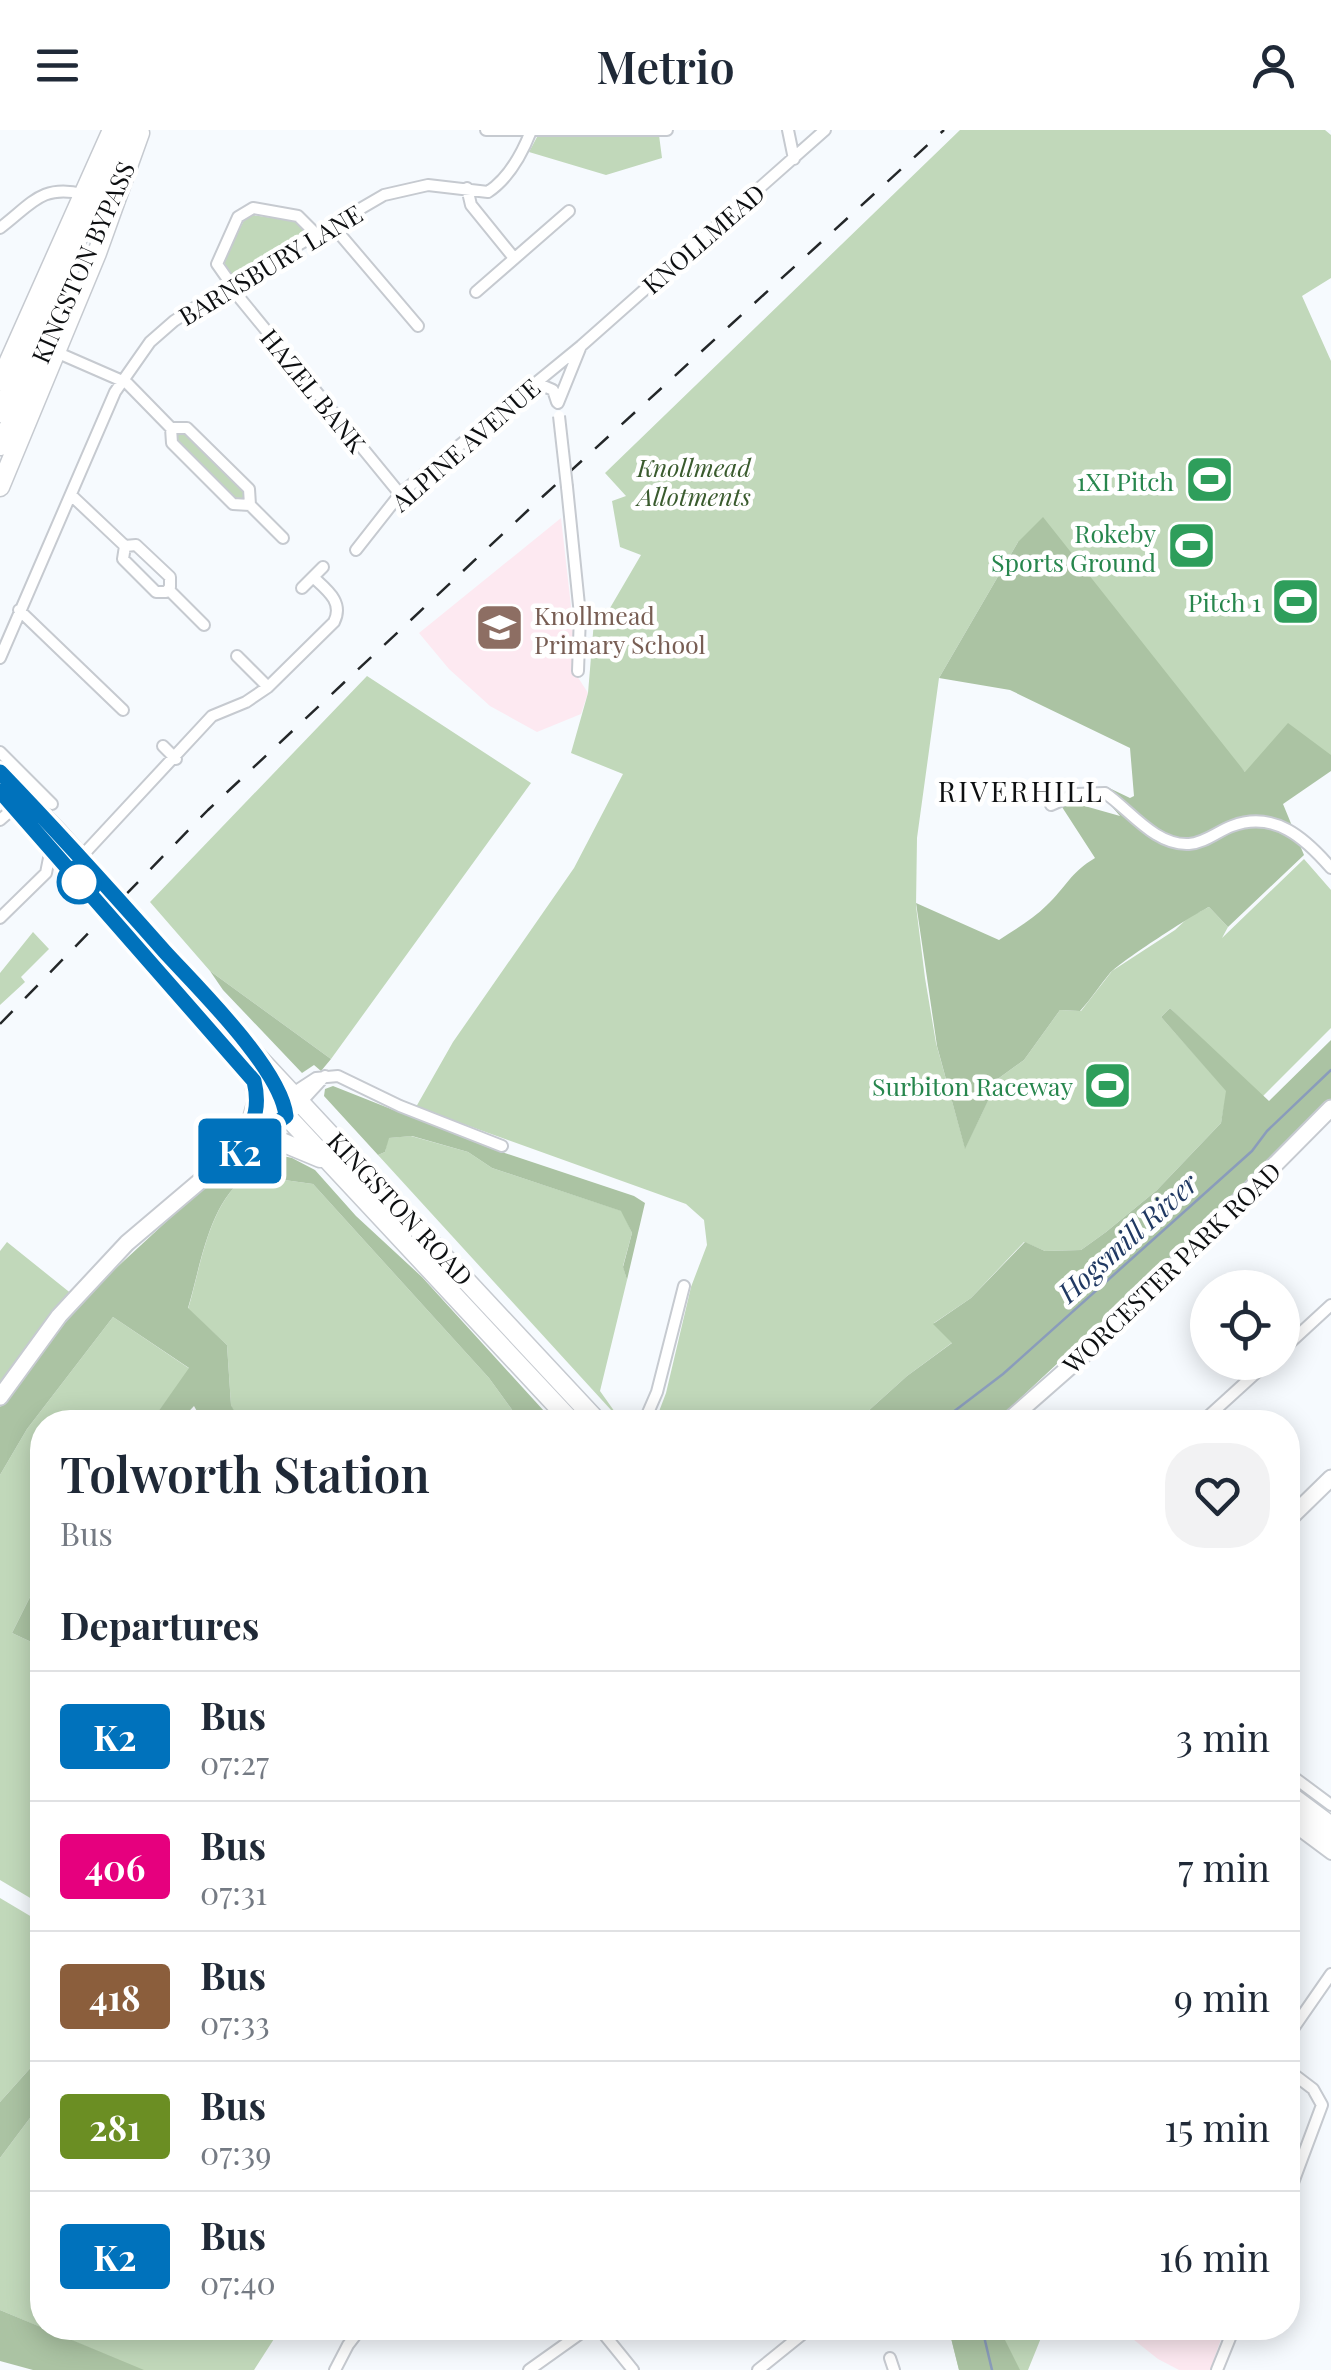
<!DOCTYPE html>
<html lang="en">
<head>
<meta charset="utf-8">
<style>
	:root { --surface:#fff; --page:#f2f2f3; --text:#1f2937; --muted:#747a83; --line:#e0e1e3 }
	body { margin:0; font-family:"Playfair Display",serif; background:var(--page); color:var(--text); height:100vh; display:flex; flex-direction:column; font-size:38px; white-space:nowrap }
	* { box-sizing:border-box; margin:0 }
	p { font-size:32px; color:var(--muted) }
	.icon { flex:none; width:55px; height:55px; fill:none; stroke:currentColor; stroke-width:2; stroke-linecap:round; stroke-linejoin:round }
	.map { position:relative; flex:1; overflow:hidden }
	.drawer { position:absolute; left:30px; top:1280px; width:1270px; height:930px; display:flex; flex-direction:column; background:var(--surface); border-radius:40px; box-shadow:0 5px 25px #0003 }
	.drawer>* { flex:none }
	.badge { padding:0 20px; border-radius:8px; font-size:35px; line-height:65px }
	.fabs { position:absolute; left:1190px; top:1140px; display:grid; gap:20px }
	.fabs a { display:grid; place-items:center; width:110px; height:110px; border-radius:50%; background:var(--surface); box-shadow:0 5px 25px #0003; font-size:50px }
	.map>.badge { position:absolute; translate:-50% -50%; box-shadow:0 0 0 5px #fff }
	h2 { padding:0 30px; font-size:38px; line-height:90px }
	.round { display:grid; place-items:center; flex:none; width:105px; height:105px; border-radius:40px; background:var(--page) }
	.head { display:flex; align-items:center; justify-content:space-between; height:170px; padding:0 30px }
	h1 { font-size:48px; font-weight:600; line-height:75px }
	ul { padding:0; list-style:none }
	li { display:flex; align-items:center; gap:30px; height:130px; padding:0 30px; border-top:2px solid var(--line) }
	li div { flex:1 }
	li b { display:block; font-size:38px }
	li em { font-style:normal }
	li .badge { min-width:110px; font-weight:700; text-align:center }
	header { display:flex; justify-content:space-between; align-items:center; height:130px; padding:0 30px; background:var(--surface); font-size:45px; font-weight:600 }
	.map>svg:first-child { display:block }
</style>
</head>
<body>
<header><svg class="icon" aria-label="menu" viewBox="0 0 24 24"><path d="M4 6h16M4 12h16M4 18h16"/></svg>Metrio<svg class="icon" aria-label="person" viewBox="0 0 24 24"><circle cx="12" cy="8" r="4"/><path d="M4 21q1-7 8-7t8 7"/></svg></header>
<div class="map">
<svg width="1331" height="2240" viewBox="0 0 1331 2240">
	<rect width="100%" height="100%" fill="#f6fafe"/>
	<path fill="#fde9f1" d="M561,388L573,494L572,538L588,563L581,584L537,602L490,576L449,539L419,503Z
		M1119,2198H1225L1210,2240H1179L1158,2229Z"/>
	<path fill="#c1d8ba" d="M960,0H1325L1331,5V148L1302,166L1331,231V625L1246,643L1018,412L939,548L917,708L916,776L925,848L936,913L965,1018L999,948L1024,930L1060,880L1081,881L1112,841L1175,800L1189,787L1209,777L1228,797L1222,808L1304,729L1331,760V898L1262,967L1170,878L1161,887L1227,961L1221,993L1157,1060L1106,1102L1081,1120L1045,1121L1024,1112L971,1168L934,1193L953,1212L907,1246L856,1292H655L666,1263L691,1157L707,1115L704,1090L686,1074L416,977L453,912L574,738L623,644L571,623L588,563L595,479L610,478L641,425L620,417L612,371L626,366L605,343Z
		M659,5L662,28L606,45L529,22L537,7Z
		M253,85L301,92L309,101L232,149L224,132L245,88Z
		M181,300L244,357L245,369L237,371L174,311L176,301Z
		M367,546L531,653L331,929L210,841L150,772Z
		M33,802L49,819L21,847L25,852L0,875V843Z
		M411,1006L468,1022L492,1038L622,1081L632,1103L623,1136L627,1150L600,1261L622,1292L378,1025L385,1022L388,1008Z
		M249,1045L313,1054L489,1248L521,1292L237,1291L231,1275L227,1215L188,1179C201,1136 209,1070 249,1045Z
		M7,1112L73,1165L0,1258V1121Z
		M113,1187L190,1239L151,1292H42V1443L12,1503L42,1517V1775L0,1750V1345L27,1299Z
		M0,1768L42,1793V1925L0,1972Z
		M42,1972V2198H281L254,2240H114L118,2230L0,2180V2028Z
		M945,2198H1045L1028,2240H959L950,2204Z"/>
	<path fill="#abc3a3" d="M1043,387L1245,642L1288,593L1331,625V641L1283,674L1304,725L1228,797L1209,777C1192,785 1123,830 1110,843C1100,855 1091,869 1080,881L1060,880L1024,930L999,948L965,1019L937,916L916,773L999,810C1016,799 1033,789 1047,775C1066,757 1071,742 1095,728L1062,677L1067,671L1120,686L1107,671L1109,663L1105,656L1130,668L1134,666L1130,618L1010,560L939,548L1018,412Z
		M210,841L331,929L321,941L314,935L302,943L223,860Z
		M1170,878L1269,971L1331,910V969L1252,1051L995,1292H856L907,1246L952,1213L933,1194L971,1168L1025,1112L1045,1121L1081,1120L1106,1102L1157,1060L1221,993L1226,961L1161,887Z
		M333,956L487,1017L634,1066L645,1073L627,1150L623,1137L632,1103L621,1081L492,1038L468,1022L412,1006L389,1008L385,1022L378,1025L324,966L325,959Z
		M257,1020L292,1028L315,1040L356,1086L422,1147L554,1292H521L489,1248L313,1054L249,1045C209,1070 201,1135 188,1178L227,1215L231,1275L240,1292H203L194,1276L179,1292H151L189,1238L113,1187L27,1299L0,1345V1277L85,1167L209,1052L245,1024Z
		M42,1443V1517L12,1503Z
		M42,1925V1972L0,2028V1972Z
		M0,2180L144,2240H33L0,2231Z
		M954,2198H999L1020,2240H959L950,2204Z"/>
	<g fill="none" stroke-linecap="round" stroke-linejoin="round">
		<path stroke="#8a9cbb" stroke-width="2.5" d="M940,1292L1003,1244L1252,1021L1267,1001L1331,940
			M982,2198L992,2240"/>
		<defs>
			<path id="street" d="M486,0H667
				M788,0L794,29
				M467,58L471,75L514,128
				M332,95L418,196
				M0,98C32,74 41,54 83,64
				M231,154L217,134L238,87L253,78L298,86L315,103
				M229,155L400,364
				M476,162L569,81
				M56,222L127,253L171,298H187L249,359L250,375L233,374L172,313L171,298
				M529,257L539,254L553,260L557,272
				M558,273L581,216
				M567,357L580,485L578,541
				M71,365L125,416L136,415L170,447V457L166,462H156L123,429L125,416
				M250,375L283,408
				M356,420L400,364L581,216L825,0
				M302,458L323,437
				M169,460L204,495
				M19,480L123,580
				M237,526L268,557
				M0,528L115,262L150,212L174,191L231,154L384,65L428,55L488,62C509,48 522,24 531,1
				M163,616L176,629
				M0,622L52,674
				M1051,675L1076,664L1105,663C1130,680 1155,716 1189,714C1205,713 1218,701 1232,696C1274,680 1305,708 1331,738
				M0,690L15,677
				M81,727L212,586L246,572L268,557L334,492C344,472 327,460 313,447
				M0,788L46,743L51,718
				M293,963L316,948L338,946L400,976L502,1016
				M302,971L325,946
				M1282,1220L1331,1175
				M644,1292L657,1262L684,1156
				M1202,1292L1268,1232
				M1288,1643L1331,1675
				M1288,1692L1331,1724
				M1288,1906L1331,1844
				M1288,1940L1313,1959L1322,1975L1288,2066
				M599,2198L633,2240
				M890,2228L894,2240
				M335,2240L348,2215L361,2198
				M529,2240L588,2198
				M758,2240L805,2202
				M1217,2240L1234,2198"/>
			<path id="secondary" d="M251,1013L295,977
				M0,1267L59,1186L127,1113L219,1035L287,968
				M1007,1292L1106,1205L1331,978
				M1288,1390L1331,1348"/>
			<path id="highway" d="M0,251L112,0
				M0,283L126,0
				M0,316L59,185
				M0,357L97,123L140,3
				M0,642L57,701L254,923L598,1292
				M0,661L254,951L572,1292
				M248,1003L257,971L254,951
				M255,1010L284,1013L320,1028
				M1288,1664L1331,1696
				M1288,1680L1331,1713"/>
		</defs>
		<use href="#street" stroke="#c6cad0" stroke-width="14"/>
		<use href="#secondary" stroke="#c6cad0" stroke-width="19"/>
		<use href="#highway" stroke="#c6cad0" stroke-width="21"/>
		<use href="#street" stroke="#fff" stroke-width="10"/>
		<use href="#secondary" stroke="#fff" stroke-width="15"/>
		<use href="#highway" stroke="#fff" stroke-width="18"/>
		<path stroke="#242729" stroke-width="2.5" stroke-dasharray="18 18" stroke-linecap="butt" d="M0,894L208,680L540,369L944,0"/>
		<defs>
			<path id="street-bridge" d="M559,286L567,357"/>
		</defs>
		<use href="#street-bridge" stroke="#c6cad0" stroke-width="14" stroke-linecap="butt"/>
		<use href="#street-bridge" stroke="#fff" stroke-width="10"/>
	</g>
	<g fill="none" stroke-linecap="round" stroke-linejoin="round">
		<defs>
			<path id="line" d="M0,642C57,701 111,761 165,822C198,858 281,939 286,986L219,1036C243,1008 264,992 254,951L0,661"/>
		</defs>
		<use href="#line" stroke="#fff" stroke-width="22"/>
		<use href="#line" stroke="#0072bc" stroke-width="15"/>
	</g>
	<defs>
		<symbol id="stadium-square" viewBox="-11 -11 22 22"><rect x="-9" y="-9" width="18" height="18" rx="4" fill="#2e9e5b" stroke="#fff"/><path d="M0-5a6.5 5 0 1 0 0 10a6.5 5 0 1 0 0-10ZM-3.5-1.8h7v3.6h-7Z" fill="#fff"/></symbol>
		<symbol id="school-square" viewBox="-11 -11 22 22"><rect x="-9" y="-9" width="18" height="18" rx="4" fill="#8d6e63" stroke="#fff"/><path d="M0-5L7-2L0 1L-7-2ZM-4 1L0 2.5L4 1V4Q0 6-4 4Z" fill="#fff"/></symbol>
	</defs>
	<g fill-rule="evenodd">
		<use href="#stadium-square" x="1182" y="322" width="55" height="55"/>
		<use href="#stadium-square" x="1164" y="388" width="55" height="55"/>
		<use href="#stadium-square" x="1268" y="444" width="55" height="55"/>
		<use href="#school-square" x="472" y="470" width="55" height="55"/>
		<use href="#stadium-square" x="1080" y="928" width="55" height="55"/>
	</g>
	<circle fill="#fff" stroke="#0072bc" stroke-width="5" cx="79" cy="752" r="20"/>
	<g text-anchor="middle" dominant-baseline="central" stroke-width="9" stroke-linejoin="round" paint-order="stroke">
		<g font-size="25" fill="#0d0f11" stroke="#fff">
			<text transform="translate(703 108) rotate(-41)">KNOLLMEAD</text>
			<text transform="translate(82 132) rotate(-66)">KINGSTON BYPASS</text>
			<text transform="translate(270 134) rotate(-31)">BARNSBURY LANE</text>
			<text transform="translate(314 260) rotate(51)">HAZEL BANK</text>
			<text transform="translate(465 314) rotate(-41)">ALPINE AVENUE</text>
			<text transform="translate(401 1078) rotate(47)">KINGSTON ROAD</text>
			<text transform="translate(1171 1137) rotate(-44)">WORCESTER PARK ROAD</text>
		</g>
		<g font-size="25" font-style="italic" fill="#3a5b2e" stroke="#fff">
			<text x="694" y="336">Knollmead<tspan x="694" dy="29">Allotments</tspan></text>
		</g>
		<g font-size="25" fill="#27864d" stroke="#fff" text-anchor="end">
			<text x="1174" y="350">1XI Pitch</text>
			<text x="1156" y="402">Rokeby<tspan x="1156" dy="29">Sports Ground</tspan></text>
			<text x="1261" y="471">Pitch 1</text>
			<text x="1073" y="955">Surbiton Raceway</text>
		</g>
		<g font-size="25" fill="#785e54" stroke="#fff" text-anchor="start">
			<text x="534" y="484">Knollmead<tspan x="534" dy="29">Primary School</tspan></text>
		</g>
		<g font-size="28" letter-spacing="2.5" fill="#0d0f11" stroke="#fff">
			<text x="1021" y="660">RIVERHILL</text>
		</g>
		<g font-size="28" font-style="italic" fill="#213963" stroke="#fff">
			<text transform="translate(1127 1107) rotate(-42)">Hogsmill River</text>
		</g>
	</g>
</svg>
<div class="fabs">
<a><svg class="icon" aria-label="locate" viewBox="0 0 24 24"><circle cx="12" cy="12" r="6"/><path d="M12 2v4M12 18v4M2 12h4M18 12h4"/></svg></a>
</div>
<b class="badge" style="left:240px;top:1021px;background:#0072bc;color:#fff">K2</b>
<section class="drawer">
<div class="head"><div><h1>Tolworth Station</h1><p>Bus</p></div><a class="round"><svg class="icon" aria-label="heart" viewBox="0 0 24 24"><path d="M12 20l-8-8c-3-5 5-10 8-4 3-6 11-1 8 4z"/></svg></a></div>
<h2>Departures</h2>
<ul>
<li><span class="badge" style="background:#0072bc;color:#fff">K2</span><div><b>Bus</b><p>07:27</p></div><em>3 min</em></li>
<li><span class="badge" style="background:#e6007e;color:#fff">406</span><div><b>Bus</b><p>07:31</p></div><em>7 min</em></li>
<li><span class="badge" style="background:#8b5e3c;color:#fff">418</span><div><b>Bus</b><p>07:33</p></div><em>9 min</em></li>
<li><span class="badge" style="background:#6b8e23;color:#fff">281</span><div><b>Bus</b><p>07:39</p></div><em>15 min</em></li>
<li><span class="badge" style="background:#0072bc;color:#fff">K2</span><div><b>Bus</b><p>07:40</p></div><em>16 min</em></li>
</ul>
</section>
</div>
</body>
</html>
